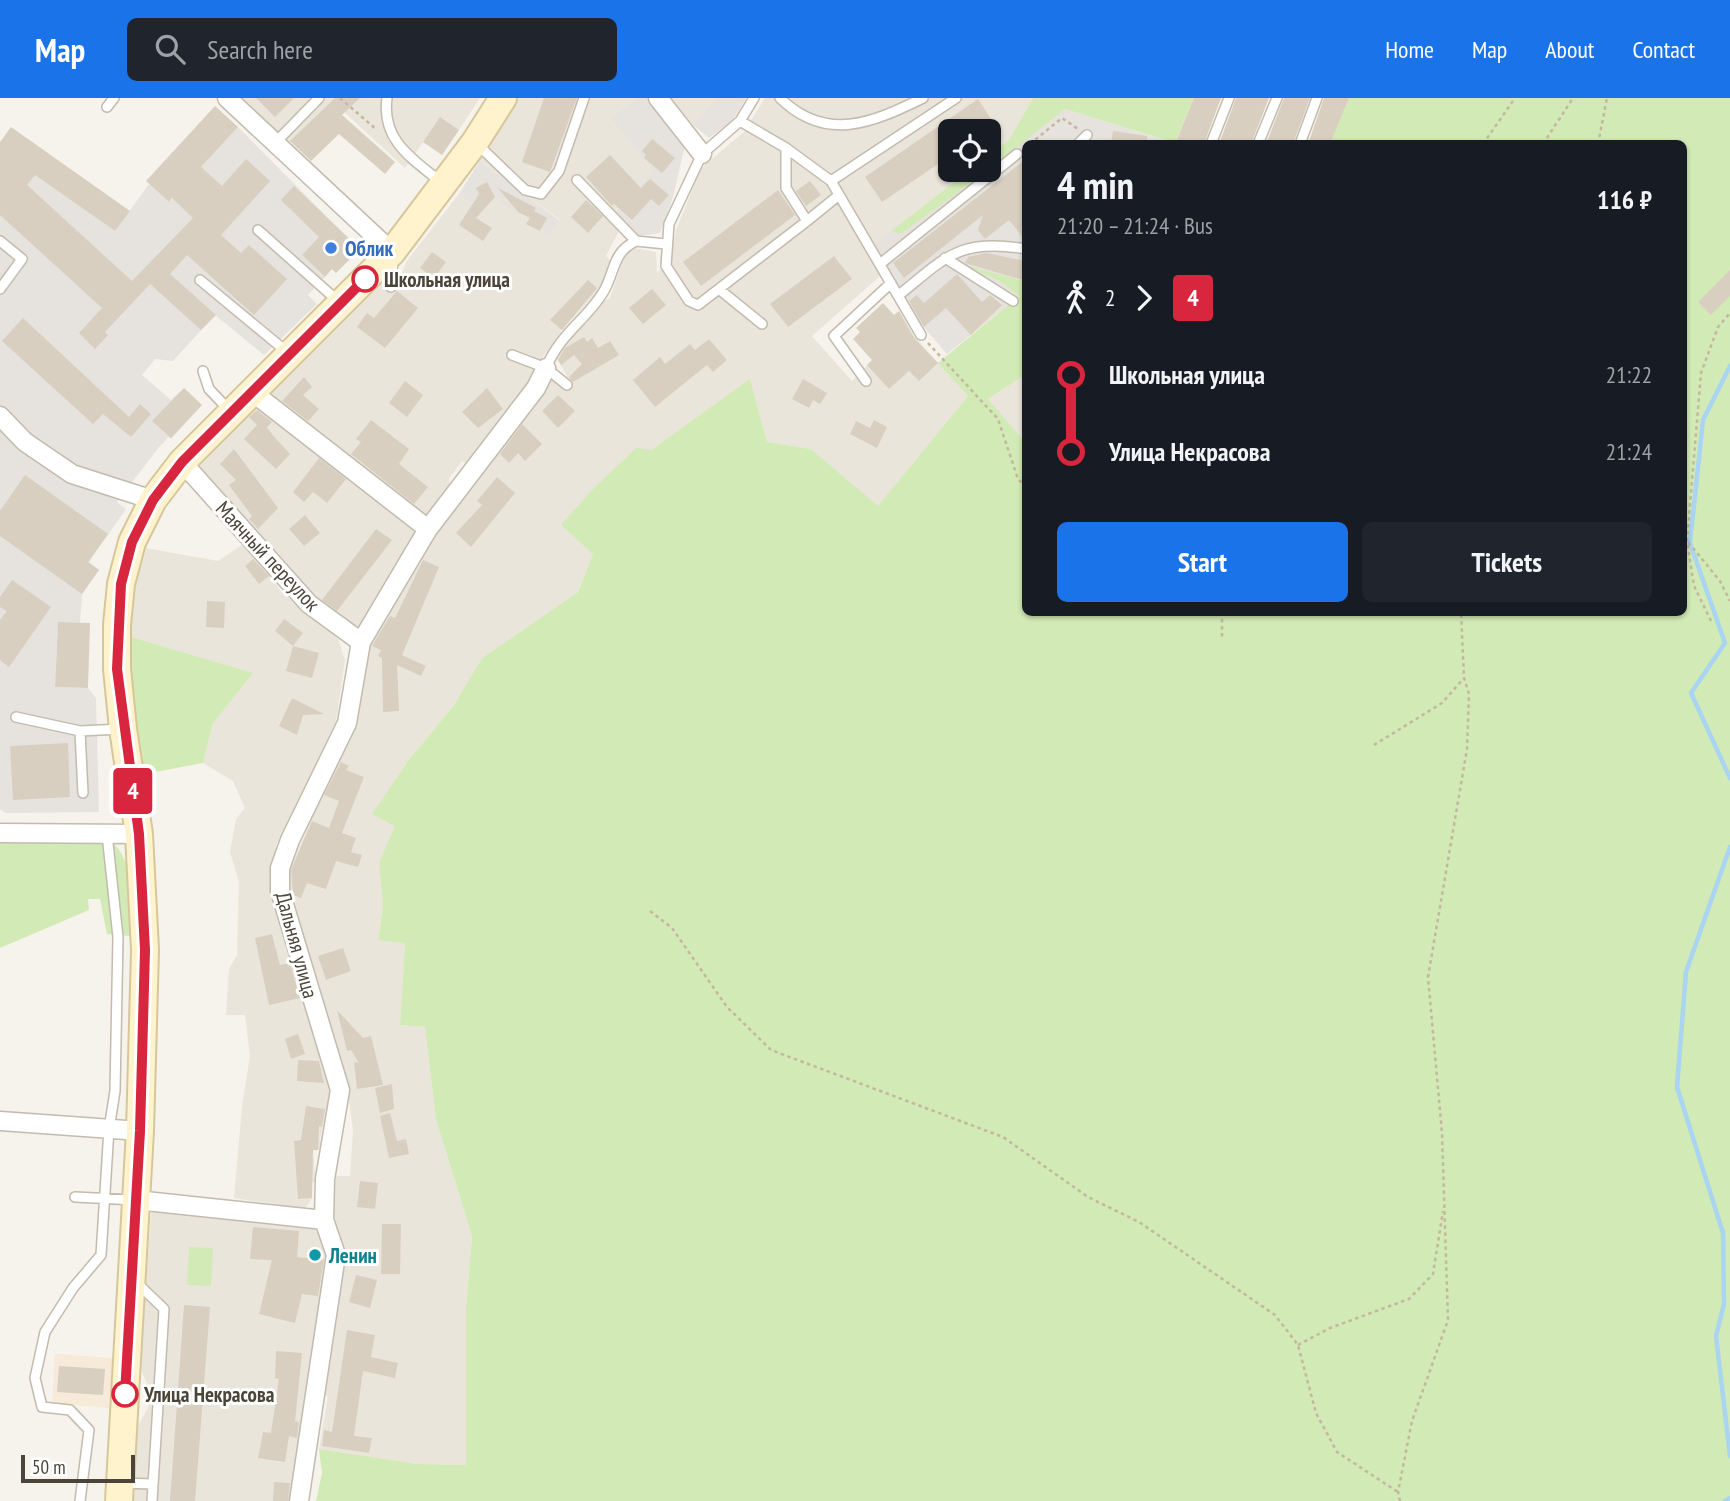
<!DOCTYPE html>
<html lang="en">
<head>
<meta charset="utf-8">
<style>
	:root { --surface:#171b24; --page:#20242c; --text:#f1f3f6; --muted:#9ea1a6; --accent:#1a73e8 }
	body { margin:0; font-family:"PT Sans Narrow",sans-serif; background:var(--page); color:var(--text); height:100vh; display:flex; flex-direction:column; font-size:26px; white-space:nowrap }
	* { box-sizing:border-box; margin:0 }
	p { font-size:23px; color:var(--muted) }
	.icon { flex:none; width:38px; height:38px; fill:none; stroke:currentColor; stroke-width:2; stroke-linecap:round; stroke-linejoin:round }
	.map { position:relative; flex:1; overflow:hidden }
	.details { position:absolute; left:1022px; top:42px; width:665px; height:476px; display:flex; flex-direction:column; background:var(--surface); border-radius:10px; box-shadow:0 2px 5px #0004 }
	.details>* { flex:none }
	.badge { padding:0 14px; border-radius:5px; font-size:24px; line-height:46px }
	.fabs { position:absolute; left:938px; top:21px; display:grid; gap:14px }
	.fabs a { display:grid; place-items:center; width:63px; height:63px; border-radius:10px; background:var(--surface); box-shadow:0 2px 5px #0004; font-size:35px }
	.scale { position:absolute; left:21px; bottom:18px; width:114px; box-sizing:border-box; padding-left:7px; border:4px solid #4b4439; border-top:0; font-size:19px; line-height:24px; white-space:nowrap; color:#4b4439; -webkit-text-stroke:5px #fff; paint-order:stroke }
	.map>.badge { position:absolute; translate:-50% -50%; box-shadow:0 0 0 4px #fff }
	.legs { display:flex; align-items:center; gap:10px; height:77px; padding:0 35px; font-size:23px }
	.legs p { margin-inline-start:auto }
	.head { display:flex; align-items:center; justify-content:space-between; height:119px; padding:0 35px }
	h1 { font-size:38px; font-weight:800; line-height:52px }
	.cta { display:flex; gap:14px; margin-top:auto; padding:14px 35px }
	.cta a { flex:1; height:80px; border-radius:10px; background:var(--accent); color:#fff; font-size:28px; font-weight:800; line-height:80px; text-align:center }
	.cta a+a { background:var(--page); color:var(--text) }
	ul { padding:0 35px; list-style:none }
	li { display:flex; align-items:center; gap:24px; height:77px; font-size:26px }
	li i { display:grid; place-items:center; width:10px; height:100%; margin:0 9px; background:currentColor }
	li i::after { content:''; width:18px; height:18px; margin:-9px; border:5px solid; border-radius:50%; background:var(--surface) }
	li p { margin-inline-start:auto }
	li:first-child i { background:linear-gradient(#0000 50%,currentColor 0) }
	li:last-child i { background:linear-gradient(currentColor 50%,#0000 0) }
	header { display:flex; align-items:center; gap:42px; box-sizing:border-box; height:98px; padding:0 35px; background:var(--accent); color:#fff }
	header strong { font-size:33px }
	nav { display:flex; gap:38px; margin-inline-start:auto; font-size:24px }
	.search { width:490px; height:63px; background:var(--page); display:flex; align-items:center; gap:18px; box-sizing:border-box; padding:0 24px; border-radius:10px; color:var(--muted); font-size:26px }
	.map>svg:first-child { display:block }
</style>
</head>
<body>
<header>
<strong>Map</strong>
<div class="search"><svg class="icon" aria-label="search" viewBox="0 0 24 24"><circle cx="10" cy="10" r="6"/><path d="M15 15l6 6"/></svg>Search here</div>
<nav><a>Home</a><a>Map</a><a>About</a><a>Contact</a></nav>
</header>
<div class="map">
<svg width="1730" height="1403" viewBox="0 0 1730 1403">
	<rect width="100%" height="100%" fill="#f6f3ec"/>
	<path fill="#eae5da" d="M239,0H480L459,32L440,20L405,70L332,3L287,47Z
		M517,0H637L610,20L653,73L609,120L619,133L606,158L611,163L599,192L562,232L532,274L530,288L469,368L462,363L449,381L452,396L425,420L267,296L389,175L399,183L406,164L458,97L471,105L491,90L503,107L530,120L548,138L560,122L480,63Z
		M669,0H717L692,26Z
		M765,0H1033L1009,42L989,57V33H950V72H970L874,147L888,171L812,238L852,283L879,255L911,235L968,298L878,409L811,351L767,344L750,282L651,352L562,427L593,456L578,494L482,560L454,607L408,663L373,715L396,728L379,765L383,807L378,841L405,845L400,927L425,929L436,1022L472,1138L466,1211V1367L418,1366L319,1351L328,1298L323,1297L343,1160L333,1119L336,1078H350L353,1032L348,995L334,937L286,795L289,773L337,662L351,642L358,618L368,546L429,437L522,326L524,313L542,288L553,282L565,293L571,285L555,257L598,206L610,200L625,155L635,150L656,154L657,174L670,165L676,132L701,70L744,34Z
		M1025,277V344L988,301Z
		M258,306L299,343L418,434L388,478L391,482L358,532L319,505L289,468L197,370Z
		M245,445L283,496L337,537L345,562L336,624L276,747L270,782L329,981L330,998L320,1041L321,1051L313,1053L316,1084L311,1085L312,1100L305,1111L234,1100L242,1008L250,958L245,917H226L229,871L237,857L239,784L230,754L236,721L245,710L233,683L203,665L213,625L252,575L128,538L131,503L146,450L218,463Z
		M157,1111L308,1127L325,1139L332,1156L299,1340L294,1403H132L136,1331L148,1310L149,1291L140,1269L151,1116Z"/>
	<path fill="#f7ead8" d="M55,1256L113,1260L109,1310L52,1305Z"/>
	<path fill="#e6e2dd" d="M637,0H649L685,47L673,99L660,135L639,138L615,114L653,73L610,20Z
		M717,0H746L733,22L709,40L692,26Z
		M1065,11L1174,45L1026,46L1025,183L969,169L999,183L1019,198L947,256L915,219L873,147L891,133L901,136Z
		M238,29L333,125L302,157L325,179L308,197L317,206L264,257L215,217L173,263L155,261L142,277L171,302L184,290L202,307L171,341L169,339L159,349L117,404L126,411L89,464L99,472L82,496L80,525L58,524L55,589L88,590L96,600L99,714L6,715L0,711V52L115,133L149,86L169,104Z
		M480,63L560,123L548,138L526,126L529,120L503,107L491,91L471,105L458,97Z"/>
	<path fill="#d2eab5" d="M1033,0H1194L1175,45L1065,11L989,71V57L1009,42Z
		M1349,0H1730V1403H316L322,1375L319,1351L418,1366L466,1367V1211L472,1138L436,1022L425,929L400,927L405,845L378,842L383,807L379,765L395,728L372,716L408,663L454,607L482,560L578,494L593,456L561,427L592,392L636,350L651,352L750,281L767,344L811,351L878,408L968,298L938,265L1019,198L999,183L964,167L1025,183V277L988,301L1025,344L1026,514H1684V46L1330,45Z
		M970,72H988L901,136L891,133Z
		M128,538L253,575L213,625L203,665L139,677L132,633Z
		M0,743L112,744C137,767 131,807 130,838L107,836L100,801H88L89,812L0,850Z
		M189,1149L213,1150L211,1188L187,1187Z"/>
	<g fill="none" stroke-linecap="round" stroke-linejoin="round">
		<path stroke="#a9d4f2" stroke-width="4.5" d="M1730,268L1703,322L1690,445L1725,545L1691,595L1730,680
			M1730,749L1686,874L1677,989L1723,1135L1724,1206L1716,1238L1730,1358
			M1725,1403L1730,1400"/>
	</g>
	<path fill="#d8cfc1" d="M256,0H294L275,19Z
		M335,0H360L342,17L395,64L385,76L339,36L311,63L290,43Z
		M544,0H577L550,74L522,64Z
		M1194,0H1221L1204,46H1175Z
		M1236,0H1269L1251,46H1219Z
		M1284,0H1310L1293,46H1266Z
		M1324,0H1349L1330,46H1308Z
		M978,1L995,27L986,33H950V58L882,104L865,79Z
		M215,8L238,29L201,69L222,88L246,61L270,83L221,137L241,155L249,147L287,181L254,217L187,157L170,176L216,217L201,232L150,186L105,234L108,237L95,251L79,235L102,210L0,117V44L11,29L130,113L115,133L35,77L27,87L132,183L193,120L172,100L169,104L146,83Z
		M440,19L459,32L442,57L423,44Z
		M1113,33L1147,38V46H1111Z
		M652,41L675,60L662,75L644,60L646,57L642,53Z
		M610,57L641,90L650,81L669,97L659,108L651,101L632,122L614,106L612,108L586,79Z
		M1026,61V143L1009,122L985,141L978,132L983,117L904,180L893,165Z
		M810,83L821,97L806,108L796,93Z
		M487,84L495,99L476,120L492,130L483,143L459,127L479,96L476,90Z
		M294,88L356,147L350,153L354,157L336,175L332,171L325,179L302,157L319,139L281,102Z
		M498,90L536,110L534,113L547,120L540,133L526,126L530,120L518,114Z
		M778,92L795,117L701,188L683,164Z
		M586,102L603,118L588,135L571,119Z
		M432,154L446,164L434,180L420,170Z
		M986,155L1026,163V183L965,165L968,159Z
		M834,158L852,181L788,229L770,206Z
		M1730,172V198L1711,217L1698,204Z
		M957,176L982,204L990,197L1002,207L971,237L946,210L924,229L909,203L917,197L924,205Z
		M588,182L597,190L562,232L550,222Z
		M652,191L666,207L643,226L629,210Z
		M397,193L418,210L385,250L357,229L367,215L374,220Z
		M883,205L894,217L899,213L915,241L938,265L919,283L909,273L889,291L867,267L872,262L853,241L860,234L856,230Z
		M23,220L129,319L140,306L151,316L131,339L103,316L93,326L2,243Z
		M584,239L587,244L592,240L598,250L610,243L619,257L573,284L569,279L582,266L574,257L561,267L558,262L565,250Z
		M709,241L727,262L713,274L707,267L655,309L633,282L660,259L665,266L690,246L695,252Z
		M304,279L312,289L303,297L319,311L308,323L282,303Z
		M803,281L827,295L820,306L813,302L809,310L792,301Z
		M405,283L423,297L407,319L389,305Z
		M184,290L202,307L171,340L152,323Z
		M487,290L503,311L478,330L462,314Z
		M558,297L575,313L558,330L542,313Z
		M257,312L272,324L267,329L271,335L290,356L276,371L244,341L257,327L249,319Z
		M371,322L409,351L399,366L428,389L414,406L351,356L361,344L356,341Z
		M874,322L887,329L877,350L850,336L856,323L870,330Z
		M522,326L542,346L525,363L518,355L509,365L500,356Z
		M234,351L278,410L258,431L249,421L252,418L229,387L236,382L220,366Z
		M319,360L346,381L327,405L313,394L304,404L293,394Z
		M25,377L108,436L88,464L99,472L82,496L0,438V413Z
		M497,379L515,395L471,449L456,435L482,407L477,403Z
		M305,417L320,435L304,448L289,431Z
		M376,431L392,442L337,513L322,502Z
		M253,461L269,478L259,486L245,468Z
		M423,462L439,469L402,557L426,568L421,578L397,567L399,613L383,614L382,560L378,558L381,552L372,548L390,518L395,520Z
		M12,482L51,509L9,569L0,562V522L7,513L0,509V499Z
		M207,503L225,504L224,530L206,529Z
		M284,521L303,535L293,548L275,533Z
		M58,524L90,525L88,590L55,589Z
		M293,548L319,555L312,580L286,573Z
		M292,600L324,616L303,617L297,637L279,628Z
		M68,645L70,699L13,702L10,648Z
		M341,664L349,668L346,672L364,679L342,735L356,740L351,754L362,757L358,769L336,763L326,791L307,785L301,800L293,797L291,772L312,723L329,730L339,703L324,697Z
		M272,836L280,867L290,865L300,900L269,907L255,840Z
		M343,850L351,873L326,882L318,858Z
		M337,912L363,940L371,938L383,987L357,991L354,964L359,965L351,952L347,953Z
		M298,936L305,956L291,961L285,941Z
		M298,962L319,963L324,985L297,983Z
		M392,986L394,1011L380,1015L375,990Z
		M306,1008L325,1011L322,1029L319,1028L318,1052H313L312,1100L298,1101L294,1043L301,1042Z
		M390,1015L397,1043L406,1041L409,1056L389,1060L380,1018Z
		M360,1083L378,1085L375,1111L357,1109Z
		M382,1126H401L400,1176H381Z
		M253,1129L299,1133L297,1159L324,1162L318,1198L302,1196L295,1225L259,1216L272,1162L250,1161Z
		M356,1177L377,1182L370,1210L349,1204Z
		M184,1207L210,1209L195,1403H170Z
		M347,1232L375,1237L371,1259L398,1265L395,1280L363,1273L354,1338L372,1340L369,1355L322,1348L324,1332L332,1334Z
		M276,1253L302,1255L295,1323L299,1324L297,1340L289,1338L285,1364L258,1360L263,1334L271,1335L279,1281L275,1280Z
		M59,1268L105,1271L103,1297L57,1294Z
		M274,1384L290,1385L288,1403H273Z"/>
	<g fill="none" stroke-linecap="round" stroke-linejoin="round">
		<defs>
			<path id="lane" d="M387,0C381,43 413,61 442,85
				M780,0C826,45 872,25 923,0
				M107,9L114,0
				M740,23L786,50V90L807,123L698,207L689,203L666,168L669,126L702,56L740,23L754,0
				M476,45L525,92L541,96L559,73L584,0
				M274,46L319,0
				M1078,46L1087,37
				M1211,46L1229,0
				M1258,46L1277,0
				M1300,46L1317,0
				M786,50L831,83L921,237
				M577,82L636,143L666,146
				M831,83L956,0
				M807,123L839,97
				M258,132L339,204
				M0,143L22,161L0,191
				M945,160L1013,203
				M880,166L1017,56
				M200,182L287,254
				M391,189L393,159
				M720,192L762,226
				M899,197C947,158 960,140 1026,151
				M512,257L546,270L567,287
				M546,270C560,235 590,219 605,191C615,172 613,154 636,143
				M203,273L209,291L229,312
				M866,283L834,238L891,185
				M16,619L80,633L121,631
				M80,633L83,695
				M75,1099L135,1102
				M136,1184L164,1211L152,1403
				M122,1385L153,1386
				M80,1403L89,1332L70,1312L42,1309L35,1280L45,1234L73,1190L101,1157L109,1031L115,993L118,839L107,736"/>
			<path id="street" d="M227,0L392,154
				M658,0L702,56
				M251,293L428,431
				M0,318L25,344L72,376L153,402
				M182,364L309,506L361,544
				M0,735L139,736
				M0,1023L140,1033
				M136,1102L324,1122
				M299,1403L336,1157L324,1122L325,1081L340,992L280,793V770L290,742L347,625L361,544L428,431L536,290L546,270"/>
			<path id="secondary" d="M119,1403L140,1033L145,852L139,736L123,631L117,571V527L121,486L132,444L153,402L182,364L392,154L475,44L503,0"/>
		</defs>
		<use href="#lane" stroke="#c2bbae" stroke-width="12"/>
		<use href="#street" stroke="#c2bbae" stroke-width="21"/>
		<use href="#secondary" stroke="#d6c79b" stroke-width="30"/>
		<path stroke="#c4b79f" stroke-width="2.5" stroke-dasharray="3.5 3.5" stroke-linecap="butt" d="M340,0L377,32
			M1030,46L1062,20L1078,31
			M1483,46L1515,0
			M1543,46L1573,0
			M1598,46L1607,0
			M928,245L998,321L1018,381L1026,389
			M1684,439L1720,483L1730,503
			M1222,514V541
			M1711,523L1694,488L1687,443L1701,275L1718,229L1730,215
			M1374,647L1442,605L1464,580
			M650,813L672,830L727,909L771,952L1003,1039L1088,1099L1139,1124L1275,1217L1298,1247L1316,1315L1337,1354L1398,1394
			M1298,1247L1330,1230L1409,1201L1433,1176L1443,1113
			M1400,1403L1398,1394L1412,1323L1448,1222L1442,1035L1428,879L1467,651L1469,596L1464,580L1461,514"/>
		<use href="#lane" stroke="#fff" stroke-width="9"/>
		<use href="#street" stroke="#fff" stroke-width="18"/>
		<use href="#secondary" stroke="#fff3cd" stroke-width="26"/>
	</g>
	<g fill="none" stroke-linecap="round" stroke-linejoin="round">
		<defs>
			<path id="line-1" d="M125,1296L140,1033L145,852L139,736L117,571L121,486L132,444L153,402L182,364L365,181"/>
		</defs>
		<use href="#line-1" stroke="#fff" stroke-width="16"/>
		<use href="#line-1" stroke="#d7263d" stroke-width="10"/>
	</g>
	<circle fill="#3f7fe0" stroke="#fff" stroke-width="2.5" cx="331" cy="150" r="7"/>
	<g fill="#fff" stroke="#d7263d" stroke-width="3.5">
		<circle cx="365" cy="181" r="12"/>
		<circle cx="125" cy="1296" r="12"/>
	</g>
	<circle fill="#0f9aa8" stroke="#fff" stroke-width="2.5" cx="315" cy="1157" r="7"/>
	<g text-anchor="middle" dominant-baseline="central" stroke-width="6" stroke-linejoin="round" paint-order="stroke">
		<g font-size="21" font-weight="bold" fill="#366cbe" stroke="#fff" text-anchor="start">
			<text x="345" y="150">Облик</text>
		</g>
		<g font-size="21" font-weight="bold" fill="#4b4439" stroke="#fff" text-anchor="start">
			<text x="384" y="181">Школьная улица</text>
			<text x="144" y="1296">Улица Некрасова</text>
		</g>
		<g font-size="21" fill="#4b4439" stroke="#fff">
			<text transform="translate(268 458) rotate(47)">Маячный переулок</text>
			<text transform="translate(297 847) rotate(75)">Дальняя улица</text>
		</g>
		<g font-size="21" font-weight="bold" fill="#0d838f" stroke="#fff" text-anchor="start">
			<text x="329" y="1157">Ленин</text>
		</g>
	</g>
</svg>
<div class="fabs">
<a><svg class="icon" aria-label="locate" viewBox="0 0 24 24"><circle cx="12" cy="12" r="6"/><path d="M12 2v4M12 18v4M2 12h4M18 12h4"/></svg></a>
</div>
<div class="scale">50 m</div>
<b class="badge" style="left:133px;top:693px;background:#d7263d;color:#fff">4</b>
<section class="details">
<div class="head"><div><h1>4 min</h1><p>21:20 – 21:24 · Bus</p></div><b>116 ₽</b></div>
<div class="legs"><svg class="icon" aria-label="walk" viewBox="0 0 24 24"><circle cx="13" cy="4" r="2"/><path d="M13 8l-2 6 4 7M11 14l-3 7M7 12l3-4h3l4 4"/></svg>2<svg class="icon" aria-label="forward" viewBox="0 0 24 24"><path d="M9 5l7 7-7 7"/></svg><b class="badge" style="background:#d7263d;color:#fff">4</b></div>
<ul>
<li><i style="color:#d7263d"></i><b>Школьная улица</b><p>21:22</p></li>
<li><i style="color:#d7263d"></i><b>Улица Некрасова</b><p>21:24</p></li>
</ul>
<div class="cta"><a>Start</a><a>Tickets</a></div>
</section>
</div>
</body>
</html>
